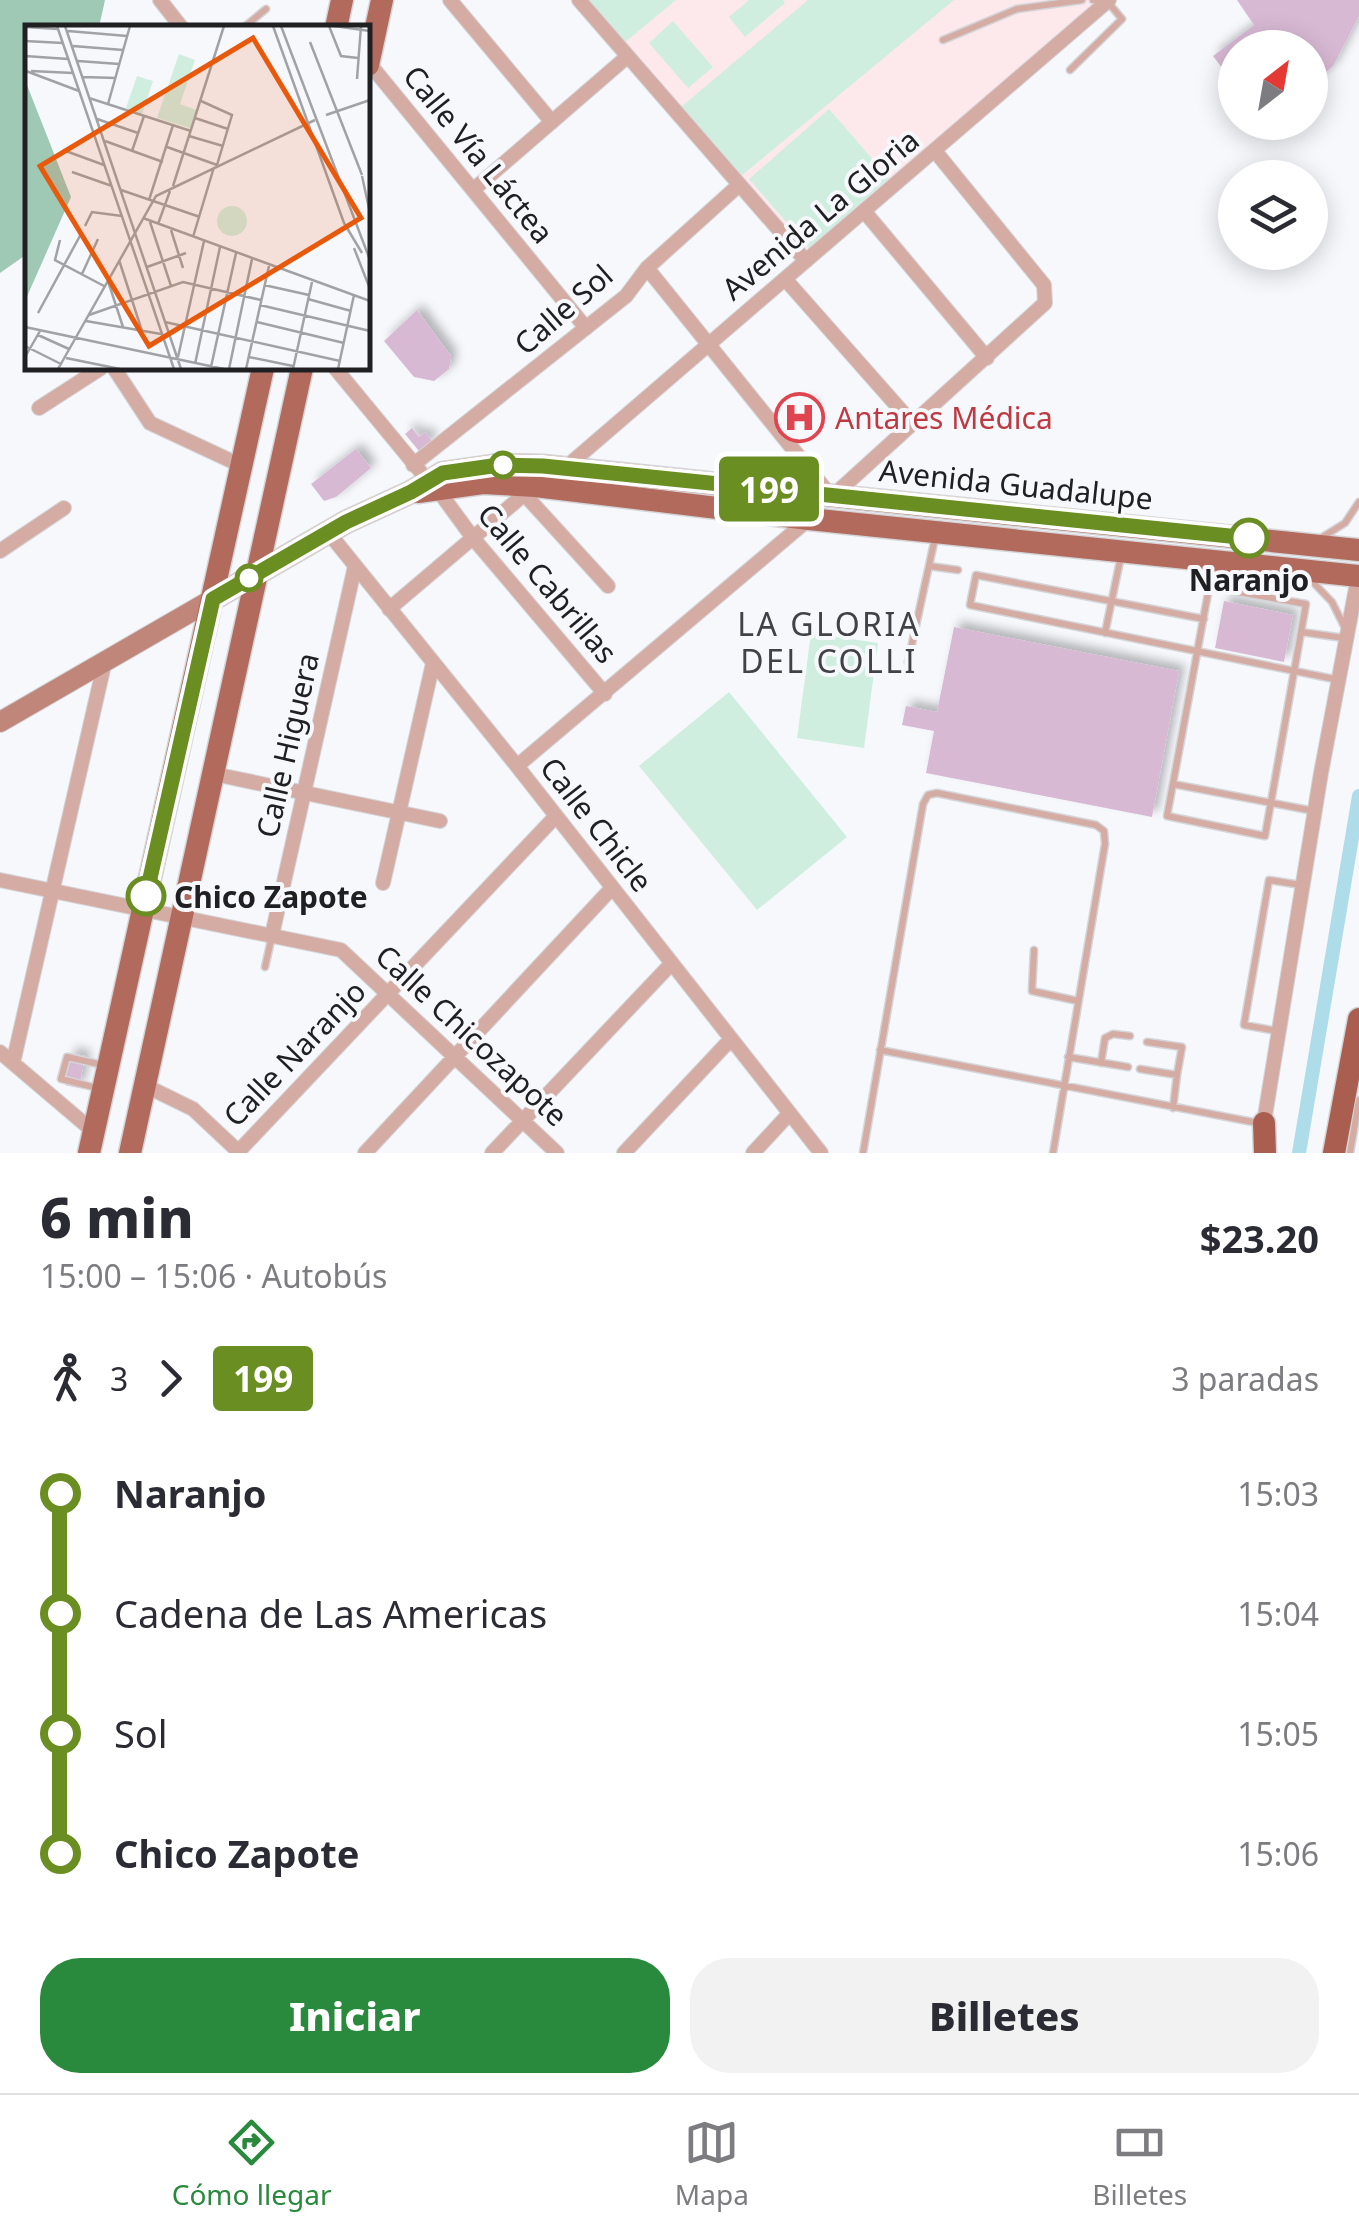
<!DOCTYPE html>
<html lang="es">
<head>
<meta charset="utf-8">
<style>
	:root { --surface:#fff; --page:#f2f2f3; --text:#2b2b33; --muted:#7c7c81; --line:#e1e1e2; --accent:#298a3e }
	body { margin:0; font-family:"Noto Sans",sans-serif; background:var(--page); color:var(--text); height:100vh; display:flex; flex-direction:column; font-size:38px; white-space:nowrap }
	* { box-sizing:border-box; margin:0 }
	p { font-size:32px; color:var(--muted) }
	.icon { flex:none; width:55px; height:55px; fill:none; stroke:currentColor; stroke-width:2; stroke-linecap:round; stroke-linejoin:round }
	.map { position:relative; height:1153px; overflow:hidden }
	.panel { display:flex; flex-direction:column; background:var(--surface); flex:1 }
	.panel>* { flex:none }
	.badge { padding:0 20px; border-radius:8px; font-size:35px; line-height:65px }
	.needle { width:65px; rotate:31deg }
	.fabs { position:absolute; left:1218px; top:30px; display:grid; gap:20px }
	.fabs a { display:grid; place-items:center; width:110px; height:110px; border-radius:50%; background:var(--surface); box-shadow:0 5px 25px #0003; font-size:50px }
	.map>.badge { position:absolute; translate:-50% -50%; box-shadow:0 0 0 5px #fff }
	.legs { display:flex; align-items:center; gap:15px; height:110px; padding:0 40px; font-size:32px }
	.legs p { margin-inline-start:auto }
	.head { display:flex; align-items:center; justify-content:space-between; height:170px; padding:0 40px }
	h1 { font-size:55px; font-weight:800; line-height:75px }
	.primary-button { display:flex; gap:20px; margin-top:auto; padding:20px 40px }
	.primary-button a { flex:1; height:115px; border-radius:40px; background:var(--accent); color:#fff; font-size:40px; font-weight:800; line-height:115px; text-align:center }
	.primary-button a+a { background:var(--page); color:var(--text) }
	ul { padding:0 40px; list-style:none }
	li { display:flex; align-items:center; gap:35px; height:120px; font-size:38px }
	li i { display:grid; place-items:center; width:15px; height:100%; margin:0 12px; background:currentColor }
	li i::after { content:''; width:25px; height:25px; margin:-12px; border:8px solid; border-radius:50%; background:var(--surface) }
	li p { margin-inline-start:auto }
	li:first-child i { background:linear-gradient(#0000 50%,currentColor 0) }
	li:last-child i { background:linear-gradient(currentColor 50%,#0000 0) }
	.menu { display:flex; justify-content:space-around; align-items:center; height:140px; border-top:2px solid var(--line); background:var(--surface); font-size:28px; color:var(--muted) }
	.menu a { display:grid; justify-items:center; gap:5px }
	.menu .on { color:var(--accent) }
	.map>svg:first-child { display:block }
</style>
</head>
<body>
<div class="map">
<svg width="1359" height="1153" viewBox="0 0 1359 1153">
	<defs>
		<filter id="shadow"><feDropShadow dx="6" dy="-6" stdDeviation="5" flood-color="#0004"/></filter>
	</defs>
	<rect width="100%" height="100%" fill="#f6f8fc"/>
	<path fill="#fde8ec" d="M587,0H1098L807,253Z"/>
	<path fill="#d0eedf" d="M588,0H676L624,43Z
		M749,0H783L785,3L745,37L729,17Z
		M808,0H954L741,176L681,107Z
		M673,21L713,67L688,88L649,43Z
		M829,109L889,178L809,248L749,179Z
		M811,633L878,643L864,748L797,738Z
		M729,692L847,837L757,910L639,766Z"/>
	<path fill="#9fc8b5" d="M0,0H105L99,27L28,28L27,254L0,273Z"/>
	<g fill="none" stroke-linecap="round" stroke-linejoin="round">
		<path stroke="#aedde9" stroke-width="14" d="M1299,1153L1359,796"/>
	</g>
	<path fill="#d8b9d4" filter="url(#shadow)" d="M1237,0H1359V16L1333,66L1310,86V48H1235V85L1213,56L1254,25Z
		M417,310L451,356L449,369L434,381L414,377L384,341Z
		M805,403L814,413L795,430L786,421Z
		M412,428L419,437L425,432L432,441L419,451L405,434Z
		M356,449L371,468L336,497L324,501L311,484Z
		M1224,601L1293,615L1284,662L1215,648Z
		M954,627L1179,671L1152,817L926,773L934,731L902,725L906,706L937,712Z
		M70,1053L85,1056L79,1088L65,1085Z"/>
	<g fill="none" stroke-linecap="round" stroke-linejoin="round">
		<defs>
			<path id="service" d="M243,28L266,9
				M943,40L1017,9L1082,0
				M1070,70L1122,19L1107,1L1093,0
				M1321,538L1345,523L1359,502
				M929,566L958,570
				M1309,578L1332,602L1345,628
				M1209,587L1306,604L1265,836L1167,816L1213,566
				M1204,619L976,575L970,605L1339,680
				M1301,632L1344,638
				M1105,633L1121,556
				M908,662L935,538
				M1173,784L1314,811
				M1034,950L1032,991L1078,1001
				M265,967L272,936
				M1277,1031L1244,1025L1269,880L1301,885
				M880,1050L1258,1123
				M1068,1057L1128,1067
				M1101,1063L1105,1038L1113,1034L1130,1036
				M1140,1069L1177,1075L1182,1047L1147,1042
				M97,1088L61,1079L67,1057L103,1065
				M1173,1108L1177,1075
				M863,1153L923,804L928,795L937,793L1096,825L1104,831L1105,844L1053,1153
				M1350,1153L1359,1100"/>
			<path id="minor" d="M160,0L182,28
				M450,0L552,122
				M579,0L806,261
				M368,62L586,328
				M473,190L628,56
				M864,211L987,358
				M647,268L830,495
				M785,279L913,424
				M114,368L150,423L242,466
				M335,368L420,471
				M39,408L101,368
				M413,465L626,296L647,268L739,185
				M565,468L1109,0
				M435,486L473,538L605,694
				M525,495L608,586
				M834,495L1045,303L1044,285L935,151
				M328,532L517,766L821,1153
				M0,551L64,508
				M389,609L534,486
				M517,766L809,519L811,493
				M214,774L440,821
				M0,880L341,950L557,1153
				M383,883L433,663
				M272,935L355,566
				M0,1052L94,1132
				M13,1063L105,661
				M146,1086L193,1109L240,1153
				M1263,1128L1321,773L1359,572
				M237,1153L556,816
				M365,1153L612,888
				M492,1153L672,963
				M624,1153L731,1039
				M753,1153L789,1114"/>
			<path id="secondary" d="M0,722L213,599"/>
			<path id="primary" d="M336,28L342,0
				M368,65L382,0
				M418,492L483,483L535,486L809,519L1359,576
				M213,599L346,522L411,492L443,473L499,465L543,466L1359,550
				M89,1153L263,368
				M130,1153L302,368"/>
			<path id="trunk" d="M1264,1123L1265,1153
				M1334,1153L1359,1019"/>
		</defs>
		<use href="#service" stroke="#d4d5d9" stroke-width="9"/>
		<use href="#minor" stroke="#d4d5d9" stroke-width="16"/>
		<use href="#secondary" stroke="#d4d5d9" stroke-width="22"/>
		<use href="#primary" stroke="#d4d5d9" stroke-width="25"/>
		<use href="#trunk" stroke="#d4d5d9" stroke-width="25"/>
		<use href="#service" stroke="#d5aca3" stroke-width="6"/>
		<use href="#minor" stroke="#d5aca3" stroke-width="14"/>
		<use href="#secondary" stroke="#c1867a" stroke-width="20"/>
		<use href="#primary" stroke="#b26a5c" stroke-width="22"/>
		<use href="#trunk" stroke="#aa5e4f" stroke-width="22"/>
	</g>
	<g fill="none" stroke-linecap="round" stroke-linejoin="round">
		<defs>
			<path id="line-1" d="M146,896L213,599L346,522L411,492L443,473L499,465L543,466L1249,538"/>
		</defs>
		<use href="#line-1" stroke="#fff" stroke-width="22"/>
		<use href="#line-1" stroke="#6b8e23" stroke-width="15"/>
	</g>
	<defs>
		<symbol id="hospital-ring" viewBox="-11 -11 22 22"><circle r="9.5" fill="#f6f8fc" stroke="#e0444e" stroke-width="1.5"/><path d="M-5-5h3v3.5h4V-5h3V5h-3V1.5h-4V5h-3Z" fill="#e0444e"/></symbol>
	</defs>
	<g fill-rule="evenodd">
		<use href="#hospital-ring" x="772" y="390" width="55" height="55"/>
	</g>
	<g fill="#fff" stroke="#6b8e23" stroke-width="5">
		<circle cx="503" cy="465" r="12"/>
		<circle cx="1249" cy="538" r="18"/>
		<circle cx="249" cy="578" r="12"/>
		<circle cx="146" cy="896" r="18"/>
	</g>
	<g text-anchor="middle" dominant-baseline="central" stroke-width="8" stroke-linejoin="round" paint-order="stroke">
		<g font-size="30" fill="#202022" stroke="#f6f8fc">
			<text transform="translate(479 154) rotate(51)">Calle Vía Láctea</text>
			<text transform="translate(820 214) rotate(-40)">Avenida La Gloria</text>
			<text transform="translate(563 309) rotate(-41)">Calle Sol</text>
			<text transform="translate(1016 484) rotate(6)">Avenida Guadalupe</text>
			<text transform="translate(548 583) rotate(50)">Calle Cabrillas</text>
			<text transform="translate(287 745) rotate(-77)">Calle Higuera</text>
			<text transform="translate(597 824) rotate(52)">Calle Chicle</text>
			<text transform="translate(472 1035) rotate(43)">Calle Chicozapote</text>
			<text transform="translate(294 1053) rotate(-46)">Calle Naranjo</text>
		</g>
		<g font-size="30" fill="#be3a42" stroke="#f6f8fc" text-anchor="start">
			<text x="835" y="417">Antares Médica</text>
		</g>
		<g font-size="30" font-weight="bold" fill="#202022" stroke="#f6f8fc">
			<text x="1249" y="579">Naranjo</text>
			<text x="174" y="896" text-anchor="start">Chico Zapote</text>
		</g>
		<g font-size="32" letter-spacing="2.5" fill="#414245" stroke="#f6f8fc">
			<text x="829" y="623">LA GLORIA<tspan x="829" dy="37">DEL COLLI</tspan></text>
		</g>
	</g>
	<g transform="translate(25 25)">
		<rect width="345" height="345" fill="#f6f8fc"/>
		<path d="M154,29L170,35L155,79L171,85L165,103L132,93ZM112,51L128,56L117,89L101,83ZM192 196a15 15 0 1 1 30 0a15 15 0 1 1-30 0Z" fill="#d0eedf"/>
		<path d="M0,55L46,172L0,276Z" fill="#9fc8b5"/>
		<path fill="none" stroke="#a0a2a5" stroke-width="2.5" d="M32,1L149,344M40,1L156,344M248,1L319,198M256,1L345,235M304,1L316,31L333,33M309,1L345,6M0,2L33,4M43,6L102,11M0,16L38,18M285,17L337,150M48,21L98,25M0,31L43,34M53,36L94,39M1,46L54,66M6,46L48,48M58,52L91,53M332,54L336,1M64,73L166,106M176,76L207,90L192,140M83,79L105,1M301,90L345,75M170,93L203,104M72,94L113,108M164,111L198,121M80,116L138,137M142,122L192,140M38,125L79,140M107,126L119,91M47,147L87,161M337,151L345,188M148,161L199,1M96,165L175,192M124,175L148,100M118,193L345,276M125,197L146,261M319,198L337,228M133,199L145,166M60,201L67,187L97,191M146,205L158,243M168,212L189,142M35,215L30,235L79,261M329,223L345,264M94,235L117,306M122,242L161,228M57,249L73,214M83,256L98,302M239,260L284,270M283,274L326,286M235,280L345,306M13,288L56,209M64,290L158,257L236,275M61,296L136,309M140,297L315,336M232,297L319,318M0,302L199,344M13,310L44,324M0,321L36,339M0,332L15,306M153,332L179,216M224,332L268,341M41,333L95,344M170,339L195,222M186,342L211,228M33,344L131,171L290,95M204,344L227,234M221,344L244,241M268,344L287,257M313,344L329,270"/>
		<path fill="#e8590c" fill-opacity="0.15" stroke="#e8590c" stroke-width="5" d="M228,13L336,193L124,321L15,141Z"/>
		<rect width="345" height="345" fill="none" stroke="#202022" stroke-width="5"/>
	</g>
</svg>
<div class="fabs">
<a><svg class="needle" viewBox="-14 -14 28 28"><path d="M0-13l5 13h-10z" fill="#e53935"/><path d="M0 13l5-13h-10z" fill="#7c7c81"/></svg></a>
<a><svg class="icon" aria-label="layers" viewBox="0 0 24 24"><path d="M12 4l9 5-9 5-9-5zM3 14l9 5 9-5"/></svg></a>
</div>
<b class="badge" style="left:769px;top:489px;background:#6b8e23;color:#fff">199</b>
</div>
<section class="panel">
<div class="head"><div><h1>6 min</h1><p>15:00 – 15:06 · Autobús</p></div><b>$23.20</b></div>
<div class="legs"><svg class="icon" aria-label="walk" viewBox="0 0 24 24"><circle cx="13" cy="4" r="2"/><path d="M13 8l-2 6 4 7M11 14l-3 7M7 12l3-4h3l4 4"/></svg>3<svg class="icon" aria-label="forward" viewBox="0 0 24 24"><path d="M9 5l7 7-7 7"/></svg><b class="badge" style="background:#6b8e23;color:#fff">199</b><p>3 paradas</p></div>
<ul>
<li><i style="color:#6b8e23"></i><b>Naranjo</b><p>15:03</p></li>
<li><i style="color:#6b8e23"></i><span>Cadena de Las Americas</span><p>15:04</p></li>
<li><i style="color:#6b8e23"></i><span>Sol</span><p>15:05</p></li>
<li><i style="color:#6b8e23"></i><b>Chico Zapote</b><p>15:06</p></li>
</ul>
<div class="primary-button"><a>Iniciar</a><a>Billetes</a></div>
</section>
<nav class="menu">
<a class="on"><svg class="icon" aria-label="directions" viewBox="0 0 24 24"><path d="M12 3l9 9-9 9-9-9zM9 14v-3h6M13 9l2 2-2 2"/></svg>Cómo llegar</a>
<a><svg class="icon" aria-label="map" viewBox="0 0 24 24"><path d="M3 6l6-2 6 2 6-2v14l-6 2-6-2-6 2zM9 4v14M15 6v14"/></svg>Mapa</a>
<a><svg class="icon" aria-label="tickets" viewBox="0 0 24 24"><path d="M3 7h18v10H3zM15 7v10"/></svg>Billetes</a>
</nav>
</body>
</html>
